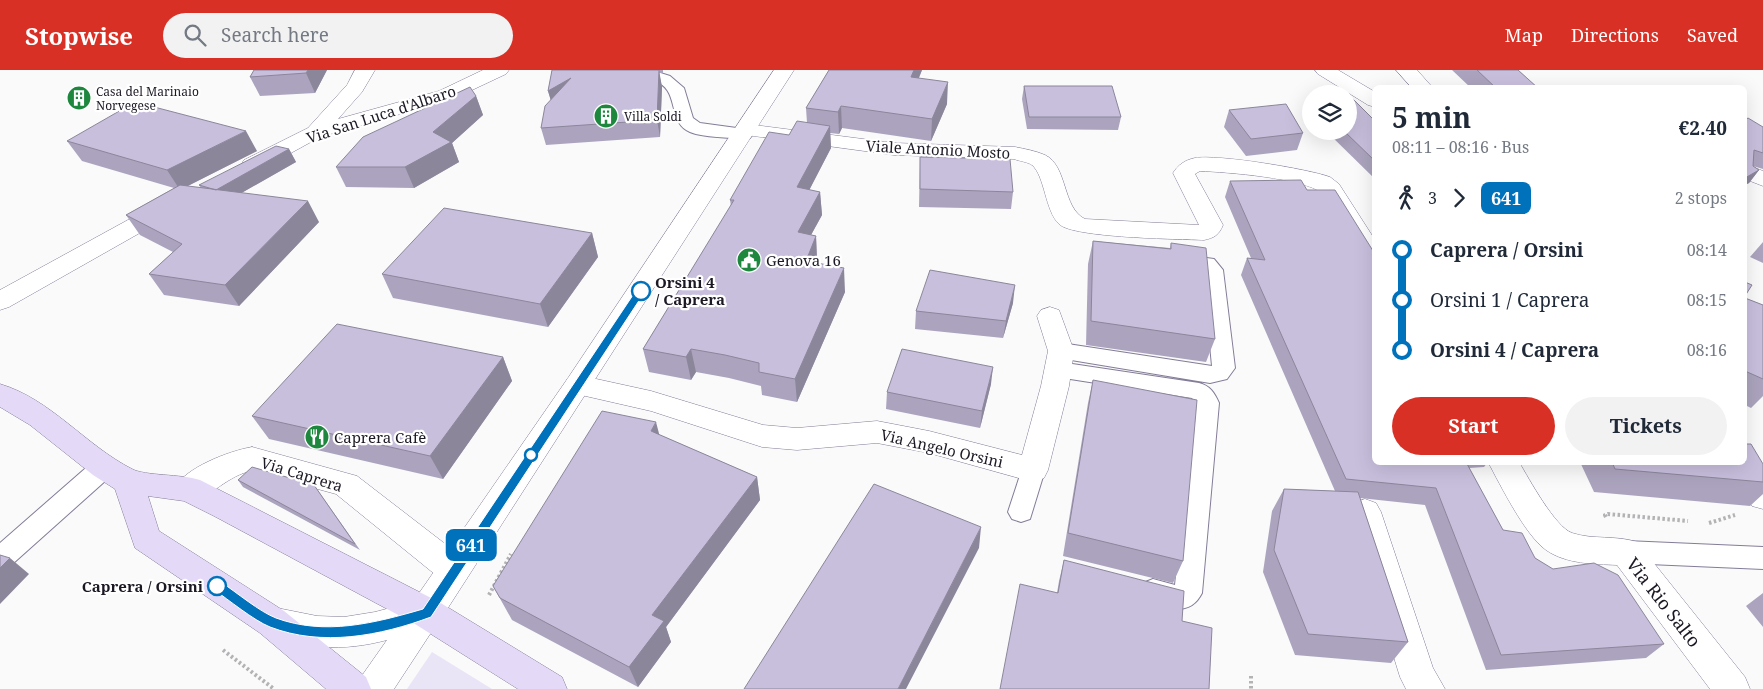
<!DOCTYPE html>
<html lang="en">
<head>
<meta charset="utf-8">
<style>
	:root { --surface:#fff; --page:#f2f2f3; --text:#1f2937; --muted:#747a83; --accent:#d93025 }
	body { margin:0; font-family:"Noto Serif",serif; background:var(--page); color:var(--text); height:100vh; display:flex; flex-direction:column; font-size:19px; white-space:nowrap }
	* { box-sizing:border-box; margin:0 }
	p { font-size:16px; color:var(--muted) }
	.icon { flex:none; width:28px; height:28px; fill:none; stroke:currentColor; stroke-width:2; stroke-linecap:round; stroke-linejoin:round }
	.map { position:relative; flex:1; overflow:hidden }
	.drawer { position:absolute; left:1372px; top:15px; width:375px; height:380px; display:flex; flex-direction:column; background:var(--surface); border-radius:8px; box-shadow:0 5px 20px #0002 }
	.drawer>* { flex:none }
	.badge { padding:0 10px; border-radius:8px; font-size:18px; line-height:32px }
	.tools { position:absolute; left:1302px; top:15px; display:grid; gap:10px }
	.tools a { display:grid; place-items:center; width:55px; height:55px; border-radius:50%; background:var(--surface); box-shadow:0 5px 20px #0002; font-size:25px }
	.map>.badge { position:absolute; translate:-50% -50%; box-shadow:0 0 0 2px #fff }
	.legs { display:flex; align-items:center; gap:8px; height:55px; padding:0 20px; font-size:16px }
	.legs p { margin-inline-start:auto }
	.head { display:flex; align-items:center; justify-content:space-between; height:85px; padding:0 20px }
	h1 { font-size:28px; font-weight:700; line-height:38px }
	.primary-button { display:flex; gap:10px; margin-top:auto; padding:10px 20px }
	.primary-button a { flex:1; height:58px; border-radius:30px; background:var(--accent); color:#fff; font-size:20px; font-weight:700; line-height:58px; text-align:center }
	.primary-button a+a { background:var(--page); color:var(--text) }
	ul { padding:0 20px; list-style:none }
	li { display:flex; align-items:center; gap:18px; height:50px; font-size:19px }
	li i { display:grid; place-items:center; width:8px; height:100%; margin:0 6px; background:currentColor }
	li i::after { content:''; width:12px; height:12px; margin:-6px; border:4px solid; border-radius:50%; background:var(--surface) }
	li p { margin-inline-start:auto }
	li:first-child i { background:linear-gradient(#0000 50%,currentColor 0) }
	li:last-child i { background:linear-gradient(currentColor 50%,#0000 0) }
	header { display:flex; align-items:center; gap:30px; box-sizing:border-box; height:70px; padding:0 25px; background:var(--accent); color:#fff }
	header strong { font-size:24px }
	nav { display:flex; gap:28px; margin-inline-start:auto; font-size:18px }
	.search { width:350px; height:45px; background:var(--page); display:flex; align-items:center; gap:12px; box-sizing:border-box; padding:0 18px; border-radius:28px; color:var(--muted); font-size:19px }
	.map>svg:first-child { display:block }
</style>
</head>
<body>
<header>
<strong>Stopwise</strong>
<div class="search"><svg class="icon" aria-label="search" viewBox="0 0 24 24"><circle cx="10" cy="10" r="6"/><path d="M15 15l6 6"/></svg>Search here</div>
<nav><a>Map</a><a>Directions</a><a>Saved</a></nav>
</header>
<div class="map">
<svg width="1763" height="619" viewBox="0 0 1763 619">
	<rect width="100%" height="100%" fill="#fafafa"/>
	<path fill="#eae4f7" d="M432,582L492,619H407Z"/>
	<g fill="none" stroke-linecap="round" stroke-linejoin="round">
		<defs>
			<path id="service" d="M627,0H651L670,6L684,18L693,48L700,53L744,59L750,60L753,64L750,68L744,69C729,67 704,68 690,62C668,53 679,23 659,13C648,7 635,10 624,7L622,4Z
				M1177,184L1214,189L1223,200L1235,298L1227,309L1210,313L1053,287L1050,281L1053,275L1061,273L1212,296L1203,202L1201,200L1170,195L1167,190L1170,185Z
				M1059,292L1199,313C1210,316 1214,322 1219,333L1202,523C1189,549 1164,537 1143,529L1139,521L1143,513L1153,509L1175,515L1194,331L1192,328L1051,306L1048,300L1051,294Z
				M104,387L113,390L116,397L113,404L9,497L0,500V473L95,390Z
				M1033,390L1042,393L1045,400L1030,449L1021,452L1012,449L1008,442L1024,393Z
				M1626,471L1763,477V499L1626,493L1617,490L1613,482L1617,474Z"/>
			<path id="pedestrian" d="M1745,94L1763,101V116L1745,109Z"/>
			<path id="minor" d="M355,0H375L362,22L338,49L439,21L483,0H509L506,4L453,29L320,67L260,100L252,102L244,100L241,95L244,90L308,58L347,15Z
				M1315,0H1338L1375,22V37L1368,35L1318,4Z
				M1396,0H1417L1433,18H1412Z
				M746,54L894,73L1015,77C1025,79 1036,81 1045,85C1068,96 1062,138 1085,149L1199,155L1173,103C1178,95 1185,90 1195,88C1217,84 1308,99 1330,107C1333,109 1336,112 1339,114L1375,170V197L1366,195L1322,123C1304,108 1226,102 1200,101L1195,104L1223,155C1219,165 1214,168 1204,170C1179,169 1073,168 1059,154C1045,141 1045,106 1032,95C1028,92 1019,91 1014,89L894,85L739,64L736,60L739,56Z
				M167,131L175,133L178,138L175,143L9,237L0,240V220L159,133Z
				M1050,237L1059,240L1074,281L1069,316L1048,400L1044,408L1033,412L929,383L877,373L797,380L762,377L651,341L568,322L564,315L568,308L578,305L651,321L763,355L797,358L877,351L929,361L1022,385L1041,316L1048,281L1037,246L1041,240Z
				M252,377L357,406L466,490L470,500L466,510L454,514L442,510L336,424L252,401C229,404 209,429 190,431C186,431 182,429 178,428L174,419C184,398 229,381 252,377Z
				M1745,381L1754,384L1763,401V439L1752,436L1728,395L1729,392H1745Z
				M1488,392H1519C1529,409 1555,457 1572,463C1593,470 1616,465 1637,472L1745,607L1750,619H1710L1617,495C1594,494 1566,494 1546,480C1525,465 1501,416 1488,392Z
				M1365,429L1376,433L1381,442L1433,598L1445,619H1406L1400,607L1349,442L1354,433Z"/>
			<path id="tertiary" d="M774,0H794L444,544L439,554L436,555L394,619H356L361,607L387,570C342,582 303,579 260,563L255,552L260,541L272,537L317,546L344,547L375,542L413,532L568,308Z"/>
			<path id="secondary" d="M0,314C51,329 85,375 132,399C145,406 181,404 200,410L439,532L562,607L567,619H518L415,554L214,446L184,431L148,426L159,461L284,541L366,607L371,619H326L260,563L135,478L115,419L93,405L30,355L0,337Z"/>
		</defs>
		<use href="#service" stroke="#847c98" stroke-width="2"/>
		<use href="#pedestrian" stroke="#847c98" stroke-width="1"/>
		<use href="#minor" stroke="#847c98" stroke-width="1"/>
		<use href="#tertiary" stroke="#847c98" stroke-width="1"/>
		<use href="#secondary" stroke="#847c98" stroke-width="1"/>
		<path stroke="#b3b2b5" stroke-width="4" stroke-dasharray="2.5 2.5" stroke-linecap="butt" d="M1606,447L1605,445L1608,444L1688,451
			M1709,453L1735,445
			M489,525L511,484
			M223,580L274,619
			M1251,606V619"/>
		<use href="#service" fill="#fff" fill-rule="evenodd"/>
		<use href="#pedestrian" fill="#fff" fill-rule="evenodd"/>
		<use href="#minor" fill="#fff" fill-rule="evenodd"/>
		<use href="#tertiary" fill="#fff" fill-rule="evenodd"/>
		<use href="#secondary" fill="#e4daf7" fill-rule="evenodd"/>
	</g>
	<path fill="#aca4be" d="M254,0H327L315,23L260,26L250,7Z
		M552,0H663V3H659L662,17L660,67L546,75L541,58L551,30L548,21Z
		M829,0H922L919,8L947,34L931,71L842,58L839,64L830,63L831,78L809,120L820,122L822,145L811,165L816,166L817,190L816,193L845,222L797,332L762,325L761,316L729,308L696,302L691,310L649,302L643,279L731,136L730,130L789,65L807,53L806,38Z
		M1452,0H1518L1537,18H1471Z
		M1024,16L1121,47L1118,60L1027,59L1022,29Z
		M476,26L483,45L452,73L459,92L414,118L346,117L336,97Z
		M1229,40L1303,63L1297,80L1246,86L1224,57Z
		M1745,50L1763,57V99L1753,96L1759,100L1749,113L1745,115Z
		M1375,51V109L1326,61H1349Z
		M67,71L257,81L187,116L201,118L199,115L289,79L296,92L241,123L319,152L239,236L164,225L149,204L173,182L140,165L126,145L174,118L82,91Z
		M920,87L1013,122L1011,139L919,137Z
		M1230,111L1375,392H1488L1484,397L1469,398L1503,460L1535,488L1664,574L1646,588L1486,600L1425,435L1360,428L1408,572L1391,593L1295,585L1263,502L1272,441L1284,419L1335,421L1241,205L1247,188H1251L1225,127Z
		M592,163L598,187L548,257L393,228L382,204Z
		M1093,171L1170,178L1171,173L1215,269L1206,292L1086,275L1088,194Z
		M1763,172V193L1750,187Z
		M1745,228L1763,235V326L1751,338L1745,335Z
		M1013,233L1003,268L915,259L916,241Z
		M503,287L512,311L443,409L269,369L252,346Z
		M1093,310L1183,491L1173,513L1063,486L1088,333Z
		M991,314L980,358L886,339L887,322Z
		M660,365L757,407L760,430L666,557L671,572L638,617L512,550L493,516Z
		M1580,392H1745L1763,394V424L1750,436L1594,422Z
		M238,410L314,415L360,480L243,417Z
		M1064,490L1182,551L1057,523L1059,511Z
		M1763,523V557L1746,536Z"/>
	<path fill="#8c869b" d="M308,0H327L315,23L306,3Z
		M659,0L662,17L660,67L657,50Z
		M914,0H922L910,28L911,7Z
		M571,8L553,38L548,21Z
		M948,12L947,34L931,71L932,49Z
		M476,26L483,45L452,73L459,92L414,118L405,97L433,62Z
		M841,36L842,58L839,64L838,42Z
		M830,56L831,78L799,140L797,117Z
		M246,61L257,81L180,120L167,100Z
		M289,79L296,92L224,133L216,120Z
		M1759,100L1749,113L1745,115V108Z
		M820,122L822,145L800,185L798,162Z
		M308,131L319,152L239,236L225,215Z
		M592,163L598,187L548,257L540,234Z
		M816,166L817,190L808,215L806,191Z
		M844,198L845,222L797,332L795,309Z
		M1015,215L1013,233L1003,268L1006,251Z
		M691,279L696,302L691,310L686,287Z
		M503,287L512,311L443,409L430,386Z
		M993,297L991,314L980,358L982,341Z
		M656,352L662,375L651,361Z
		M757,407L760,430L666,557L671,572L638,617L629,597L652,545Z
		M981,457L979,478L906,619H898Z
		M10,488L29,504L0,534V498Z"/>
	<path fill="#c8bfdd" stroke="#8c869b" d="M254,0H308L306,3L250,7Z
		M552,0H659L657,50L541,58L545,36L571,8L548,21Z
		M829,0H914L911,7L948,12L932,49L841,36L838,42L806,38Z
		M1477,0H1518L1538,18H1496Z
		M1024,16H1112L1121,47H1029Z
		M470,17L476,26L433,62L451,72L405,97H336L363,67Z
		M1354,30L1375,51V91L1344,61H1349V31Z
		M135,32L246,61L167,100L67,71Z
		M1286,34L1303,63L1251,69L1229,40Z
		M1748,48L1763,57V83L1754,80L1753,96L1759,100L1745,108V50Z
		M797,51L830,56L797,117L820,122L798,162L816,166L806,191L844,198L795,309L759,302V293L725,285L691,279L686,287L643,279L734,130H730L769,62L789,65Z
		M276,76L289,79L216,120L199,115Z
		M920,87L1010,89L1013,122L920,119Z
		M1301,110L1307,120H1335L1375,184V392H1466L1503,460L1522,463L1535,488L1553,499L1594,493L1618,505L1664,574L1501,585L1436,418L1346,409L1247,188L1265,190L1230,111Z
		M180,115L308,131L225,215L149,204L182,174L126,145Z
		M444,138L592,163L540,234L382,204Z
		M1093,171L1171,179V173L1206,178L1215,269L1091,251Z
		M930,200L1015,215L1006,251L916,241Z
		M1745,212L1752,215L1745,226Z
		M1745,228L1763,235V309L1745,301Z
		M337,254L503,287L430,386L252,346Z
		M902,279L993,297L982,341L887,322Z
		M1093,310L1197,330L1183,491L1068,463Z
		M602,341L656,352L651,361L757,407L652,545L664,551L629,597L500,528L493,516Z
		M1745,374H1751L1763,394V412L1615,399L1612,392H1745Z
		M252,397L314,415L355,474L238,410Z
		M874,414L981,457L898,619H744Z
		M1284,419L1358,422L1408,572L1308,564L1274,480Z
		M0,485L10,488L0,498Z
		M1064,490L1184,521L1182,551L1212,558L1209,619H1000L1020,514L1058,523Z"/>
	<path fill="#0072bc" stroke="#fff" d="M641,218L644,219V223L431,547C380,566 322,577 270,557C253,550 229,530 213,519L211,516L213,512L217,511L221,512C236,522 260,542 276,548C325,566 375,553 423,539L637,219Z"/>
	<defs>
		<symbol id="building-disc" viewBox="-11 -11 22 22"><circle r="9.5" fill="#1c873d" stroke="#fff"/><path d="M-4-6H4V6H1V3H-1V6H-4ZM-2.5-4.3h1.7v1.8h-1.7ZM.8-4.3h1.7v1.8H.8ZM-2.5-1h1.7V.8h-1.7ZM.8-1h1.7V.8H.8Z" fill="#fff"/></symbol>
		<symbol id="civic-disc" viewBox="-11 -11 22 22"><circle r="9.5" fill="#1c873d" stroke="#fff"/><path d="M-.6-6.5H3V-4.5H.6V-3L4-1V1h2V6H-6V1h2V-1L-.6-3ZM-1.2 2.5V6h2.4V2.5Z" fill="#fff"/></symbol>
		<symbol id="restaurant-disc" viewBox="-11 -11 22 22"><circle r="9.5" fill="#1c873d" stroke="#fff"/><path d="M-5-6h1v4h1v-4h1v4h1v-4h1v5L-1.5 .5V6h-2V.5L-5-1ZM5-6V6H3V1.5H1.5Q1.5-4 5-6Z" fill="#fff"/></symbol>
	</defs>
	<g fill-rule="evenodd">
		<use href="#building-disc" x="65" y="14" width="28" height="28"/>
		<use href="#building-disc" x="592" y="32" width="28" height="28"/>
		<use href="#civic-disc" x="735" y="176" width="28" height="28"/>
		<use href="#restaurant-disc" x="303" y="353" width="28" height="28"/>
	</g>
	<g fill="#fff" stroke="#0072bc" stroke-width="2.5">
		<circle cx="641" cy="221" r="9"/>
		<circle cx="531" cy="385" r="6"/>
		<circle cx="217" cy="516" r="9"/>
	</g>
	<g text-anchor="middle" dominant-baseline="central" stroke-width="4.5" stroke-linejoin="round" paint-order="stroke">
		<g font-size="12" fill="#1d1924" stroke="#fff" text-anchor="start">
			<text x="96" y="21">Casa del Marinaio<tspan x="96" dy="14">Norvegese</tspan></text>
			<text x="624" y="46">Villa Soldi</text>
		</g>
		<g font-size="15" fill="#1d1924" stroke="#fff">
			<text transform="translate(381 44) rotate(-18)">Via San Luca d'Albaro</text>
			<text transform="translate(938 79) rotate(3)">Viale Antonio Mosto</text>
			<text transform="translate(942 378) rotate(13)">Via Angelo Orsini</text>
			<text transform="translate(302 404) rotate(17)">Via Caprera</text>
		</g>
		<g font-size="15" fill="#1d1924" stroke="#fff" text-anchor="start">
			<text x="766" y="190">Genova 16</text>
			<text x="334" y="367">Caprera Cafè</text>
		</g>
		<g font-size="15" font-weight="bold" fill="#1d1924" stroke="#fff" text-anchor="start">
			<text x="655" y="212">Orsini 4<tspan x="655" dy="17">/ Caprera</tspan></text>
			<text x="203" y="516" text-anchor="end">Caprera / Orsini</text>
		</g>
		<g font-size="18" fill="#1d1924" stroke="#fff">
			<text transform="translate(1664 532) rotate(52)">Via Rio Salto</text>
		</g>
	</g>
</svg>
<div class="tools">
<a><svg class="icon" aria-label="layers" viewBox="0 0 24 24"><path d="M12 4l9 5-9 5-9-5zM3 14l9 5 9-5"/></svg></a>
</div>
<b class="badge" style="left:471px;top:475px;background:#0072bc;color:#fff">641</b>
<section class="drawer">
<div class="head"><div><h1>5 min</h1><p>08:11 – 08:16 · Bus</p></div><b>€2.40</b></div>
<div class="legs"><svg class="icon" aria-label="walk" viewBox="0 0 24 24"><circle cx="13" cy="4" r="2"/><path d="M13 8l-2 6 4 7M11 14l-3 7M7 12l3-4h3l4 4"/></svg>3<svg class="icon" aria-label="forward" viewBox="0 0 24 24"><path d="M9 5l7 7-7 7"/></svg><b class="badge" style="background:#0072bc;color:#fff">641</b><p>2 stops</p></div>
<ul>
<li><i style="color:#0072bc"></i><b>Caprera / Orsini</b><p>08:14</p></li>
<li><i style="color:#0072bc"></i><span>Orsini 1 / Caprera</span><p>08:15</p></li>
<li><i style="color:#0072bc"></i><b>Orsini 4 / Caprera</b><p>08:16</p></li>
</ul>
<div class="primary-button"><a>Start</a><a>Tickets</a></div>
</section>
</div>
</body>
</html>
